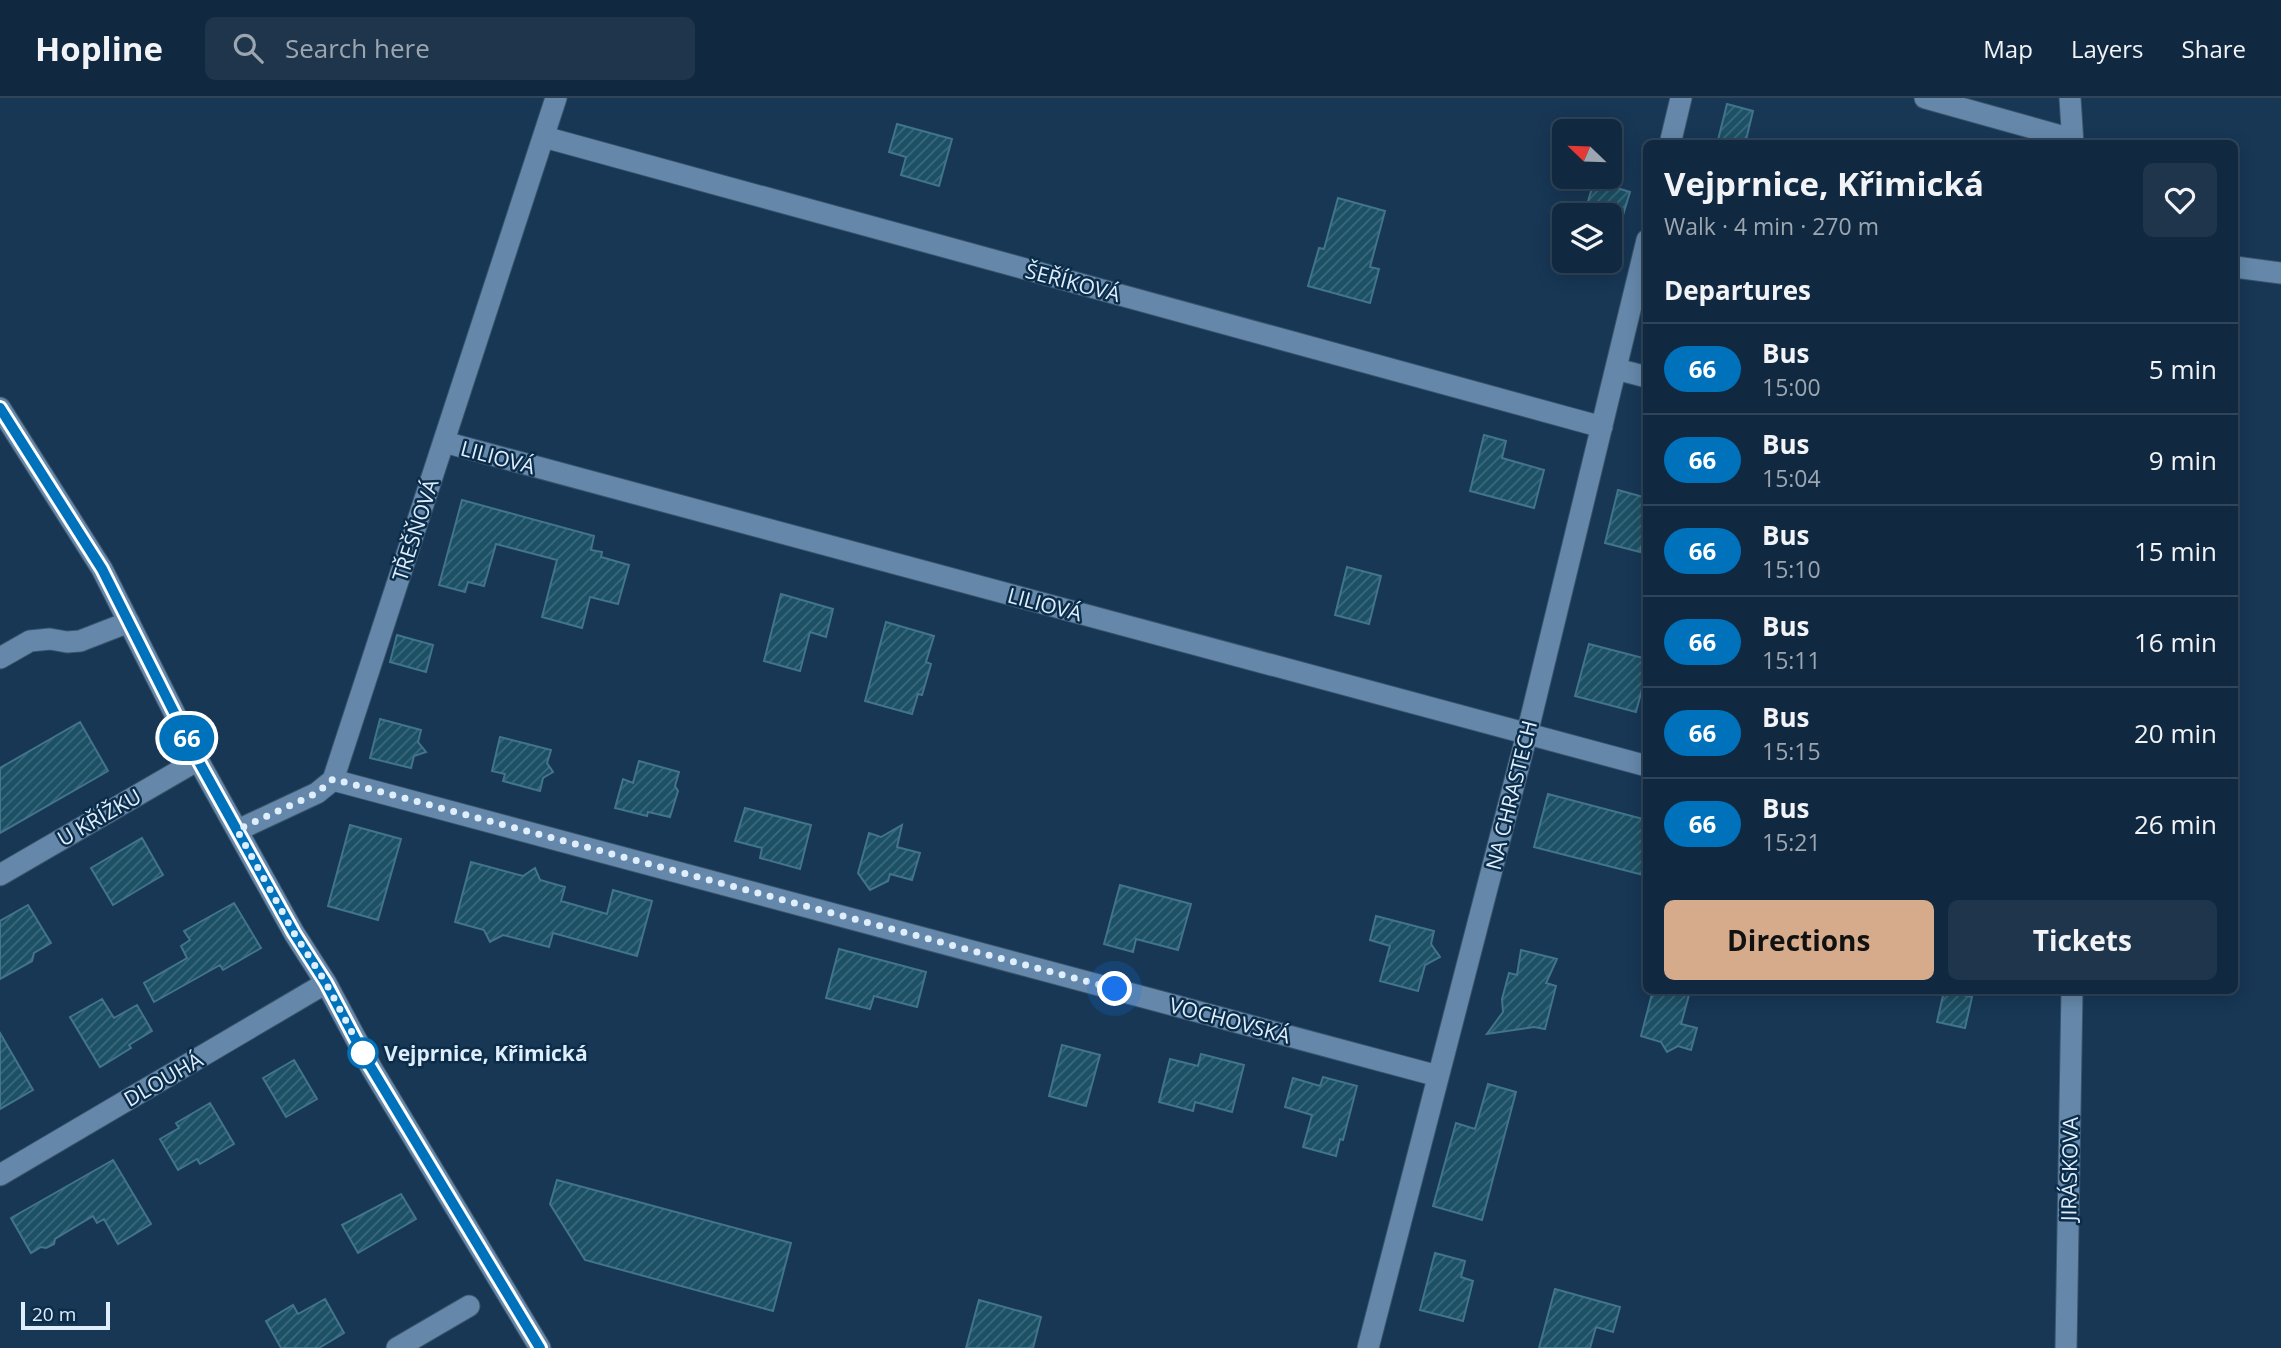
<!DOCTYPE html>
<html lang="en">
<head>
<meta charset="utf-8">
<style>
	:root { --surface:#112940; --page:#1e354b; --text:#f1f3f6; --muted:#9ca6b1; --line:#304559; --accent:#d6ab8b }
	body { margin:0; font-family:"Open Sans",sans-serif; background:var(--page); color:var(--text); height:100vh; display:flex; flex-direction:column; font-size:26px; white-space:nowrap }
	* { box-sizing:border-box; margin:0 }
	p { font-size:23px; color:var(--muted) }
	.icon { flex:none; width:38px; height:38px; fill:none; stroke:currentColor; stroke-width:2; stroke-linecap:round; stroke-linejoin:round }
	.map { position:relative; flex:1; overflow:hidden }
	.drawer { position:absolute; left:1643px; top:42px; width:595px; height:854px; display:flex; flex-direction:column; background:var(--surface); border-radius:10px; box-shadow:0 4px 18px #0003,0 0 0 2px var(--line) }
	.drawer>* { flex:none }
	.badge { padding:0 14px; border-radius:23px; font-size:24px; line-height:46px }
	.needle { width:46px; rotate:293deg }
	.tools { position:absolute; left:1552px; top:21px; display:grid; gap:14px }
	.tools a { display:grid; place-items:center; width:70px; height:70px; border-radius:10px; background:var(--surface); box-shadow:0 4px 18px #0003,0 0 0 2px var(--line); font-size:35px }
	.scale { position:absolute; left:21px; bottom:18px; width:89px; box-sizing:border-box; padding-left:7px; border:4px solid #dfeefd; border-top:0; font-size:19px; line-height:24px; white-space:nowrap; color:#dfeefd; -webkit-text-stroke:5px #0c2d4a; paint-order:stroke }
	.you { position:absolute; width:35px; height:35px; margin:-18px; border:5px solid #fff; border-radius:50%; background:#1a73e8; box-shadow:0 0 0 10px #1a73e833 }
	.map>.badge { position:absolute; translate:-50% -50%; box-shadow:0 0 0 4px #fff }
	h2 { padding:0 21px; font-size:26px; line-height:63px }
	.round { display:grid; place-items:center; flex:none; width:74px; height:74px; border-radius:10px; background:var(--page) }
	.summary { display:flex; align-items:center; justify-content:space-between; height:119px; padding:0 21px }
	h1 { font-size:33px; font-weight:700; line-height:52px }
	.button { display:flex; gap:14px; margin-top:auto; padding:14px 21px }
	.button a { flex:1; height:80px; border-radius:10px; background:var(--accent); color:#111; font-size:28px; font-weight:700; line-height:80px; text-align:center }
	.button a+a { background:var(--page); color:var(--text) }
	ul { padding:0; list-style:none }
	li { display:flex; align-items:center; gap:21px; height:91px; padding:0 21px; border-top:2px solid var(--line) }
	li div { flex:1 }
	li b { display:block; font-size:26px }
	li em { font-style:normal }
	li .badge { min-width:77px; font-weight:700; text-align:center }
	header { display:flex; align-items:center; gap:42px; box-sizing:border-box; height:98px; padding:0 35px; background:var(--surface); border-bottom:2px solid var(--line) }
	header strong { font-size:33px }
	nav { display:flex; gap:38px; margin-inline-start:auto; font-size:24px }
	.search { width:490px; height:63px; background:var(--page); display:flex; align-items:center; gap:18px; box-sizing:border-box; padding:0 24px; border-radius:10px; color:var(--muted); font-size:26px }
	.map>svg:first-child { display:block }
</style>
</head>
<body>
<header>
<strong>Hopline</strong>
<div class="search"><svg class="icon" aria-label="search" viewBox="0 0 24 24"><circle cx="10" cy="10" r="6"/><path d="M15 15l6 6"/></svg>Search here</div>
<nav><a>Map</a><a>Layers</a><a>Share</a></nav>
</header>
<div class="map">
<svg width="2281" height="1250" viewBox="0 0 2281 1250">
	<defs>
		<pattern id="building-hatch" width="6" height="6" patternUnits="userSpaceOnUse" patternTransform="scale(1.75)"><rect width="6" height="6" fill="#1c5065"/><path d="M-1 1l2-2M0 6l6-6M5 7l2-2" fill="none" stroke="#3d6a7c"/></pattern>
	</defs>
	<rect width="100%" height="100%" fill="#173755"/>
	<path fill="url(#building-hatch)" stroke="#42748b" stroke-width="2" d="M1727,6L1753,13L1745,46H1717Z
		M897,26L952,41L939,88L901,77L906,59L889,54Z
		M1594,83L1630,94L1623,117H1584Z
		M1338,100L1385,113L1370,169L1379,171L1370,205L1308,188L1319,150L1324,151Z
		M1484,337L1506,343L1502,360L1544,372L1534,410L1470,393Z
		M1618,392L1647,400V427L1640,454L1605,445Z
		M462,402L594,438L591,452L602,454L601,459L629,467L618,506L590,499L582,530L542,519L557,462L496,446L484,488L468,484L465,494L439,487Z
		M1347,469L1381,478L1369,526L1335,517Z
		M781,496L833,511L826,539L810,534L800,573L764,563Z
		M886,524L934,538L926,564L931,566L922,597L918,596L912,616L865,603Z
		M397,537L433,547L426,574L390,564Z
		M1589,546L1647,561V572L1636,614L1575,598Z
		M380,621L421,632L418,644L426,654L414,658L411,670L370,660Z
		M80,624L108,673L0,735V670Z
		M500,639L551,652L547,665L553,674L543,680L540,693L503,683L505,676L492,673Z
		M639,663L679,674L675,688L678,693L670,719L648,714L647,718L615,710L623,681L633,685Z
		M1548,696L1647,722V778L1534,749Z
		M745,710L811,727L800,771L760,760L762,750L735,743Z
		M350,727L401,741L378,822L328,808Z
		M902,727L897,749L920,755L912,782L890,776L888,783L870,792L858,775L869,735L881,739Z
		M142,740L163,777L113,807L91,770Z
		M471,764L523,778L535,770L540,782L565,789L561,803L607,816L613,792L652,803L637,858L553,835L549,849L503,837L490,844L484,832L455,824Z
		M1120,787L1191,806L1178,852L1136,841L1133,854L1104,846Z
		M234,805L261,850L223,872L220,867L154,904L144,885L187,860L181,848L190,842L184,833Z
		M28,807L51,845L34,855L32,863L0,881V823Z
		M1376,818L1434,833L1431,846L1440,859L1425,867L1418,893L1380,883L1390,848L1370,842Z
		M839,851L926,874L917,909L874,898L870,911L826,900Z
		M1521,852L1557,861L1546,885L1556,888L1545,931L1534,929L1487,936L1503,914L1502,901L1509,875L1517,877Z
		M1653,892H1674L1689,897L1681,926L1697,930L1691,952L1678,948L1667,954L1661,944L1641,938Z
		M1944,893L1972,899L1965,930L1937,924Z
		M102,901L114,920L137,907L152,933L129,947L131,950L100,969L70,919Z
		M0,935L33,992L0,1011Z
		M1062,947L1100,957L1086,1008L1049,998Z
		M1201,956L1244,967L1232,1014L1195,1004L1193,1013L1159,1004L1170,961L1198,968Z
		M294,962L317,1001L286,1019L263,980Z
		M1323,979L1357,988L1343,1042L1340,1041L1336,1058L1303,1049L1312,1017L1285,1009L1293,980L1320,988Z
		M1488,986L1516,994L1482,1122L1433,1108L1456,1025L1475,1031Z
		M210,1005L234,1046L200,1066L197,1061L178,1072L160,1041L179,1030L176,1025Z
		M113,1062L151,1126L118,1146L104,1121L97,1125L93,1118L55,1141L54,1146L46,1150L41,1149L31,1155L11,1120Z
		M557,1082L791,1145L773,1213L585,1162L550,1106Z
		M401,1096L416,1121L358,1155L342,1127Z
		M1435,1155L1465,1163L1461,1179L1473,1183L1463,1223L1420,1212Z
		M1555,1191L1620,1209L1613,1234L1596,1229L1590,1250H1539Z
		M325,1201L344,1235L319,1250H281L266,1223L293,1207L298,1216Z
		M979,1202L1041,1219L1033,1250H966Z"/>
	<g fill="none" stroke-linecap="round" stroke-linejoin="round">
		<defs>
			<path id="minor" d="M1925,0L2072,41
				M2070,0L2073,46
				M544,39L1602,329
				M1670,46L1681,0
				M2235,169L2281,175
				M1616,271L1647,279
				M0,310L102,471L198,662L294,835L326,885L372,971L540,1250
				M444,344L1647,668
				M0,560L30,543L50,541L67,544L80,543L129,524
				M333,682L1438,978
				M238,732L317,695L333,682L556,0
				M0,777L198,662
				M0,1077L326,885
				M397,1250L469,1208
				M1368,1250L1527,636L1647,142
				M2066,1250L2072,892"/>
		</defs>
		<use href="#minor" stroke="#3a546c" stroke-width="23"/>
		<use href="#minor" stroke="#6588aa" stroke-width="21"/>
	</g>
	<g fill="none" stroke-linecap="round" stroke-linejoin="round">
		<defs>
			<path id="line" d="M0,310L102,471L198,662L294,835L326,885L366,961L540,1250"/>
		</defs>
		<use href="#line" stroke="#fff" stroke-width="16"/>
		<use href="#line" stroke="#0072bc" stroke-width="10"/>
		<path stroke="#dfeefd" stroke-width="7" stroke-dasharray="0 12.6" d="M363,955L366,961L326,885L294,835L237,732L317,695L333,681L1115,891"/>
	</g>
	<circle fill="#fff" stroke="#0072bc" stroke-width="3.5" cx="363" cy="955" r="14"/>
	<g text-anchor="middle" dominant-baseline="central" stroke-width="5" stroke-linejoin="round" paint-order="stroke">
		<g font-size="21" fill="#dfeefd" stroke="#0c2d4a">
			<text transform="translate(1073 184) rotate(15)">ŠEŘÍKOVÁ</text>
			<text transform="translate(498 359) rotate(15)">LILIOVÁ</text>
			<text transform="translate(415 432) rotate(-72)">TŘEŠŇOVÁ</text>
			<text transform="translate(1045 506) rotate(15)">LILIOVÁ</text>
			<text transform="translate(1511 697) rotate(-76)">NA CHRASTECH</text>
			<text transform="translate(99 719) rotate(-30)">U KŘÍŽKU</text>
			<text transform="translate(1230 922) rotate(15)">VOCHOVSKÁ</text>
			<text transform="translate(163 981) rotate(-30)">DLOUHÁ</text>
			<text transform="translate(2069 1071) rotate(-89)">JIRÁSKOVA</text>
		</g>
		<g font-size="21" font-weight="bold" fill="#dfeefd" stroke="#0c2d4a" text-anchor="start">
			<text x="384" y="955">Vejprnice, Křimická</text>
		</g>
	</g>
</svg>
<div class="tools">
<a><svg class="needle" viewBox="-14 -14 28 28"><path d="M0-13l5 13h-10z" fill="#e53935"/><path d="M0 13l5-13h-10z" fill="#9ca6b1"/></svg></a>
<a><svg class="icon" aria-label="layers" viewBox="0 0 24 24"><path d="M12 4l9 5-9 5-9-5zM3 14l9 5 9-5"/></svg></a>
</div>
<div class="scale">20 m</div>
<div class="you" style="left:1115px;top:891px"></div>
<b class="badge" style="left:187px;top:640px;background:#0072bc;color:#fff">66</b>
<section class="drawer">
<div class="summary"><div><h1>Vejprnice, Křimická</h1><p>Walk · 4 min · 270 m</p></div><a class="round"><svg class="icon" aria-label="heart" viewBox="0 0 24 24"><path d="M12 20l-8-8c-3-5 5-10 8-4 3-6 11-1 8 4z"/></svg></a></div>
<h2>Departures</h2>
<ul>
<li><span class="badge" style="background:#0072bc;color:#fff">66</span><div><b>Bus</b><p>15:00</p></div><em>5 min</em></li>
<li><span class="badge" style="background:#0072bc;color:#fff">66</span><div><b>Bus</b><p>15:04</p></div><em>9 min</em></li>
<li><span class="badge" style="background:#0072bc;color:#fff">66</span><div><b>Bus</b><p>15:10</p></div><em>15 min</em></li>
<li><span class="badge" style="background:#0072bc;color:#fff">66</span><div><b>Bus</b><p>15:11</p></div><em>16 min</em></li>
<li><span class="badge" style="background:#0072bc;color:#fff">66</span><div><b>Bus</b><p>15:15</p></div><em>20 min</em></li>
<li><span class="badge" style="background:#0072bc;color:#fff">66</span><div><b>Bus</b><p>15:21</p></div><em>26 min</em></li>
</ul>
<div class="button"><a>Directions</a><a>Tickets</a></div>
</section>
</div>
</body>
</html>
